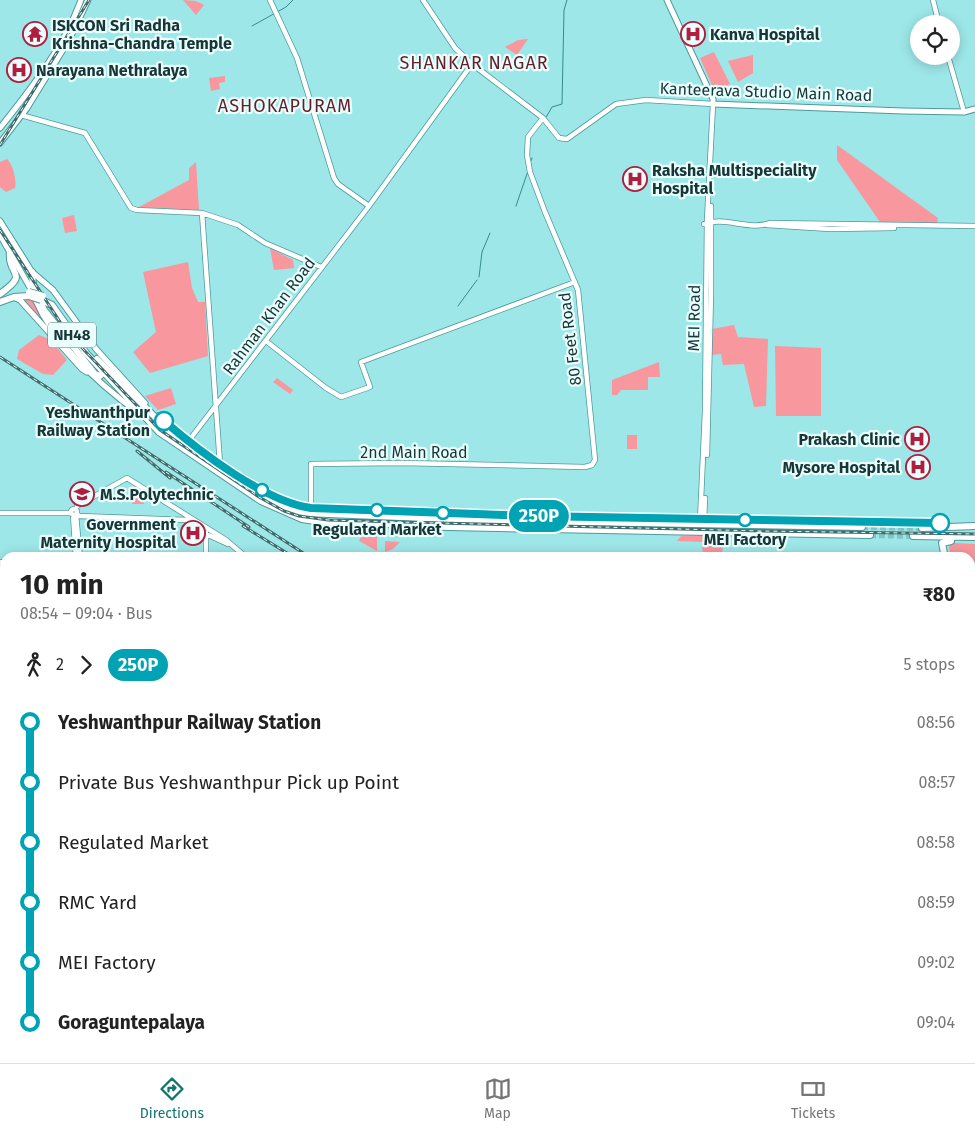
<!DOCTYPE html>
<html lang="en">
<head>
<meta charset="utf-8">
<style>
	:root { --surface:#fff; --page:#f6f6f6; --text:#222; --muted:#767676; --line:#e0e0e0; --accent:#0f766e }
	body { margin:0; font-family:"Fira Sans",sans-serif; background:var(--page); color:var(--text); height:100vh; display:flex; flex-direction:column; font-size:19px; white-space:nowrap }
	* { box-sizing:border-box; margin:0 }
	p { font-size:16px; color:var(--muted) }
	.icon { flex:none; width:28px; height:28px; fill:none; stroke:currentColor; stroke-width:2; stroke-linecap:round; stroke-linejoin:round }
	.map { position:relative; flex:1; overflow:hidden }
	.sheet { position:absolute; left:0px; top:552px; width:975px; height:511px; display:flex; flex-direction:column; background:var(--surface); border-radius:15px 15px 0 0; box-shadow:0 2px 12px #0003 }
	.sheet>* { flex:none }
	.badge { padding:0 10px; border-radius:16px; font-size:18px; line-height:32px }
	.buttons { position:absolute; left:910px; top:15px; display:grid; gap:10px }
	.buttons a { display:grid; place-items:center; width:50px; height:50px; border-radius:50%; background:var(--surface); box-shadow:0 2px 12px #0003; font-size:25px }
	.map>.badge { position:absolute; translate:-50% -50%; box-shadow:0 0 0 2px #fff }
	.legs { display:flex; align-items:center; gap:8px; height:55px; padding:0 20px; font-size:16px }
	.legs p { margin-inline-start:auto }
	.overview { display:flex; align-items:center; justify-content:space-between; height:85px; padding:0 20px }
	h1 { font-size:28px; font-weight:700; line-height:38px }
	ul { padding:0 20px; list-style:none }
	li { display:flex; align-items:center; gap:18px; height:60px; font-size:19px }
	li i { display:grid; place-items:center; width:8px; height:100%; margin:0 6px; background:currentColor }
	li i::after { content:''; width:12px; height:12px; margin:-6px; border:4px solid; border-radius:50%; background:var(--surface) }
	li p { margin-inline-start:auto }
	li:first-child i { background:linear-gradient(#0000 50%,currentColor 0) }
	li:last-child i { background:linear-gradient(currentColor 50%,#0000 0) }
	.dock { display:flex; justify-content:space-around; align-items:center; height:70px; border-top:1px solid var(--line); background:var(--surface); font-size:14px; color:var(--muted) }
	.dock a { display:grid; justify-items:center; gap:2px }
	.dock .selected { color:var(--accent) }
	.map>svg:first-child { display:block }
</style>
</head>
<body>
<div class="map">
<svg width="975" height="1063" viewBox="0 0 975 1063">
	<rect width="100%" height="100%" fill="#9de7e8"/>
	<path fill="#f8979d" d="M183,0L196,1L204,5L196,15Z
		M528,39L517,55L505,47L518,40Z
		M714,52L730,84L715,92L700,58Z
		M753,55V73L738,82L728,61Z
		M225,76V82L219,83L220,89L211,91L209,78Z
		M837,145L938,218L937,223L880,222L837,160Z
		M7,159C13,164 17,181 15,188L6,192L0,187V162Z
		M196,162L199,210L139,207L189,180V168Z
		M74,215L77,231L65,233L62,218Z
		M270,248L293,260L294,268L274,270Z
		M188,262L192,288L198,302H205L208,356L150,373L133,352L156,332L143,272Z
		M20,298L35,299L48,324L45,326Z
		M734,325L738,337L768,339L766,406L754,407L744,364L723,365L721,354L712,355V329Z
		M39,335L51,340L67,360L53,375L43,374L17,359L19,350Z
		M775,346L821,348V416H776Z
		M659,362L660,377H648V390H621L617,395H612V380Z
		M277,378L293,390L290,394L273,382Z
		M171,388L176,404L158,410L145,396Z
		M627,435H637V449H627Z
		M134,486L145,493L144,504H132V491Z
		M723,535L722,557H703L702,542L677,541L681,536Z
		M361,537H377V551L359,541Z
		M385,541L400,542L393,549L385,552Z
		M953,543L975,544V562L970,561V558L950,557L949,545Z
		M975,752V781L970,782V753Z
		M975,783V821L970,826V784Z
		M970,1032L975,1037V1063H931L928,1059H970Z
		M475,1059H714L712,1063H479Z"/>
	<path fill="#43b1b2" stroke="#368c8d" d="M628,1059H671V1063H615Z"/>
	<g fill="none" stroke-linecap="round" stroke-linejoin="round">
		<path stroke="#368c8d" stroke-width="1" d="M252,26L286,7L293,0
			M545,119L552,107L562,104L564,10L567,0
			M530,163L532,158
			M516,206L528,171
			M479,277L482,252L490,233
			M458,306L477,280
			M0,775H5
			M566,1059L573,1063"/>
		<path stroke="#82c4c5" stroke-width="6" stroke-dasharray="6 3" stroke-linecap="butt" d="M862,527L922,528
			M870,535L913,536"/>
		<defs>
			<path id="minor" d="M270,0L297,58L334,178L338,184L369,206
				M423,0L455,48L472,64L543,118L559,138L567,139L616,104L646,100L713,104L707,220L705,412L700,521
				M933,0L939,24
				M948,56L964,112
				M21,115L85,133L131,208L137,210L202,213L238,225L265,243L321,267
				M202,213L220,464
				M704,224C725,216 749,231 770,223L975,226
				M767,225L830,229L894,228
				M266,341L326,388L341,397L370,387L361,362L575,282
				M187,443L369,206L472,64
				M707,455L711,294V206
				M77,506L127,478L226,540L247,558
				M311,508V464L401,463L585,467L592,465L595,460L578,290L545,212L530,172L527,155L528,137L543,118
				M71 512a3 3 0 1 1 6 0a3 3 0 1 1-6 0Z
				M0,513H71
				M77,514L79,516L187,520L206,534L228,544
				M73,515L76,558
				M76,515L80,558
				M704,520L705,498
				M206,558V533
				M0,562L5,563
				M0,693L5,692
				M0,804L5,847
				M0,910L5,908
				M0,1029L5,1053
				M6,1059L7,1063
				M149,1059V1063
				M469,1059L474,1063
				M473,1059L478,1063
				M730,1059V1063
				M409,1063L411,1059
				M412,1063L414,1059"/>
			<path id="major" d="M667,0L713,99V104L903,111L964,112L975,109
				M0,128C31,89 64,47 81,0
				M0,143L27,108L69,40L88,0
				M0,221L32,272L53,290L96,349L145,403
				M0,235L32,291
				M15,298L20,300L82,369L87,372
				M36,301C55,345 103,387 141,415
				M158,416L196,447
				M241,476C264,490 284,505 311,508L534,516L877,522
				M890,522L899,523
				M902,523H941L947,525
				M0,1011L5,1015
				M97,1059L106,1063
				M104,1059L113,1063"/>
			<path id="highway" d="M32,272L33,287L44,310L95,374L100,376L103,373
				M0,294C31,272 7,276 10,252
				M41,300L52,305L86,353L159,432L261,501L302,519L329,523H366L448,527L870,535
				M0,302L14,297L29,296
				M97,359L173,435L265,496L286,507L305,513L471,520L862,527
				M922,528L975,526
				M913,536L975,537
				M945,558L942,543L951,541
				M970,633L975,646
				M970,643L975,658"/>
		</defs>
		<use href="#minor" stroke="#50999a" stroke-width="6"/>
		<use href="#major" stroke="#50999a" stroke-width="7"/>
		<use href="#highway" stroke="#50999a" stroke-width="8"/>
		<use href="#minor" stroke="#fff" stroke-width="4.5"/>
		<use href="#major" stroke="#fff" stroke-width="5"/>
		<use href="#highway" stroke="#fff" stroke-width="6"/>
		<defs>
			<path id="rail" d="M0,145L89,0
				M0,230L66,331L160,430L259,497L284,511L299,516L328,520L398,522L761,531L975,534
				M0,357L311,558
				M137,451L170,478
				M166,472L249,527
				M243,526L295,558
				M970,1010L975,1012
				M970,1027L975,1032"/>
		</defs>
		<use href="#rail" stroke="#406c6d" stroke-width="3"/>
		<use href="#rail" stroke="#e9fefd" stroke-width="1" stroke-dasharray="4" stroke-linecap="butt"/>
		<defs>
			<path id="highway-bridge" d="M29,292L43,296
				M29,296L41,300"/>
		</defs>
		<use href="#highway-bridge" stroke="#50999a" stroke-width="8" stroke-linecap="butt"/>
		<use href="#highway-bridge" stroke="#fff" stroke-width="6"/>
	</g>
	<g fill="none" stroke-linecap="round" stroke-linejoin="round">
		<defs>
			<path id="line-1" d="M164,421C199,451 265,502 311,508L534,516L940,523"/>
		</defs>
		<use href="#line-1" stroke="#fff" stroke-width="11"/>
		<use href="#line-1" stroke="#00a3b4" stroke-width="8"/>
	</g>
	<defs>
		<symbol id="temple-ring" viewBox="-11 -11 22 22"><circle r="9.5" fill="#e9fefd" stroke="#b11e3d" stroke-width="1.5"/><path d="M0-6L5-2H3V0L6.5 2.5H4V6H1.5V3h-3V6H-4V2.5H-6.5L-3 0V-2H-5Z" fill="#b11e3d"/></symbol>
		<symbol id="hospital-ring" viewBox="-11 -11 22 22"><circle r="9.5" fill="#e9fefd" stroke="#b11e3d" stroke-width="1.5"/><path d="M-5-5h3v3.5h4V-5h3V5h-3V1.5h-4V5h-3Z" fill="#b11e3d"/></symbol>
		<symbol id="university-ring" viewBox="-11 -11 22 22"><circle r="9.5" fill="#e9fefd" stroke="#b11e3d" stroke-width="1.5"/><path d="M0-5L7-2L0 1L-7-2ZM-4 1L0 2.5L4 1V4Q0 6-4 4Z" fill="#b11e3d"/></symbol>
	</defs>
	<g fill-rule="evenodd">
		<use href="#temple-ring" x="21" y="20" width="28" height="28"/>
		<use href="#hospital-ring" x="679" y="20" width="28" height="28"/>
		<use href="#hospital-ring" x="5" y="56" width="28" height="28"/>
		<use href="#hospital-ring" x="621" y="165" width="28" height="28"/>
		<use href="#hospital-ring" x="903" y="425" width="28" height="28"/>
		<use href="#hospital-ring" x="904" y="453" width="28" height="28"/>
		<use href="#university-ring" x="68" y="480" width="28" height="28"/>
		<use href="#hospital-ring" x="179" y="519" width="28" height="28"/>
	</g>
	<g fill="#fff" stroke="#00a3b4" stroke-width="2.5">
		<circle cx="164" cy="421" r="9"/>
		<circle cx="262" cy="490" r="6"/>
		<circle cx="377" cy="510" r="6"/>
		<circle cx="443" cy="513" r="6"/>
		<circle cx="745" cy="520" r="6"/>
		<circle cx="940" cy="523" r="9"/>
	</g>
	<g text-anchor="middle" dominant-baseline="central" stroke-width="4.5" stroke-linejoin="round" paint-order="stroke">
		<rect fill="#e9fefd" stroke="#577272" stroke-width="1" x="48" y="322.5" width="48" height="25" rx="4"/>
		<g font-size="15" font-weight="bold" fill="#183637">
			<text x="72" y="335">NH48</text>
		</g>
		<g font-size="16" font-weight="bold" fill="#183637" stroke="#e9fefd" text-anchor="start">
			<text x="52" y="25">ISKCON Sri Radha<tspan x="52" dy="18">Krishna-Chandra Temple</tspan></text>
			<text x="710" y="34">Kanva Hospital</text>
			<text x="36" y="70">Narayana Nethralaya</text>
			<text x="652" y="170">Raksha Multispeciality<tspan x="652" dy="18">Hospital</tspan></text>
			<text x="900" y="439" text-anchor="end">Prakash Clinic</text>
			<text x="900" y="467" text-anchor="end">Mysore Hospital</text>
			<text x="100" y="494">M.S.Polytechnic</text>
			<text x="176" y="524" text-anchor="end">Government<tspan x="176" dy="18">Maternity Hospital</tspan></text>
		</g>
		<g font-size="16" fill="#183637" stroke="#e9fefd">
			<text transform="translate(766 92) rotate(2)">Kanteerava Studio Main Road</text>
			<text transform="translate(269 316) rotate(-53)">Rahman Khan Road</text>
			<text transform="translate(694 318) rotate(-89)">MEI Road</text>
			<text transform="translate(570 339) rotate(-97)">80 Feet Road</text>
			<text x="414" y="452">2nd Main Road</text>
		</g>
		<g font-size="16" font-weight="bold" fill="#183637" stroke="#e9fefd">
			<text x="150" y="412" text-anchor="end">Yeshwanthpur<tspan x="150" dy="18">Railway Station</tspan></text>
			<text x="377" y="529">Regulated Market</text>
			<text x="745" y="539">MEI Factory</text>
		</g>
		<g font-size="18" letter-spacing="1" fill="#651f28" stroke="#e9fefd">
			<text x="474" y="63">SHANKAR NAGAR</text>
			<text x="285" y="106">ASHOKAPURAM</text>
		</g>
	</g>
</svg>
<div class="buttons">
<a><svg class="icon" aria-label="locate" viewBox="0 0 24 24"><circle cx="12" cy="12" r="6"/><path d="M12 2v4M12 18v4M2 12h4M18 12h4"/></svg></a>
</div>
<b class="badge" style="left:539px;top:516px;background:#00a3b4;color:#fff">250P</b>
<section class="sheet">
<div class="overview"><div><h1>10 min</h1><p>08:54 – 09:04 · Bus</p></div><b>₹80</b></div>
<div class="legs"><svg class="icon" aria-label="walk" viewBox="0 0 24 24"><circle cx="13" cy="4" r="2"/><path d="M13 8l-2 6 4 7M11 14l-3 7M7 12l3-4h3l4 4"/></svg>2<svg class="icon" aria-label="forward" viewBox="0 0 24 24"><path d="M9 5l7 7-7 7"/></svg><b class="badge" style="background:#00a3b4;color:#fff">250P</b><p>5 stops</p></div>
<ul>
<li><i style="color:#00a3b4"></i><b>Yeshwanthpur Railway Station</b><p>08:56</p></li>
<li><i style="color:#00a3b4"></i><span>Private Bus Yeshwanthpur Pick up Point</span><p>08:57</p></li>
<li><i style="color:#00a3b4"></i><span>Regulated Market</span><p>08:58</p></li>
<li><i style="color:#00a3b4"></i><span>RMC Yard</span><p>08:59</p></li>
<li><i style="color:#00a3b4"></i><span>MEI Factory</span><p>09:02</p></li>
<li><i style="color:#00a3b4"></i><b>Goraguntepalaya</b><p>09:04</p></li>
</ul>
</section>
</div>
<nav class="dock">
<a class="selected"><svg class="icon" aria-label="directions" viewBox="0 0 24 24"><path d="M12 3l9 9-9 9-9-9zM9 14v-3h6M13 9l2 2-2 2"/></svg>Directions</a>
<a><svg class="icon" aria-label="map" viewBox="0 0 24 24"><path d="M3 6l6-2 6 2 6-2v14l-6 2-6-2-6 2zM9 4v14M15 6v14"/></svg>Map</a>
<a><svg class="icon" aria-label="tickets" viewBox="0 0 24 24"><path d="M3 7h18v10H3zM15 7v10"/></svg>Tickets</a>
</nav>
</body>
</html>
